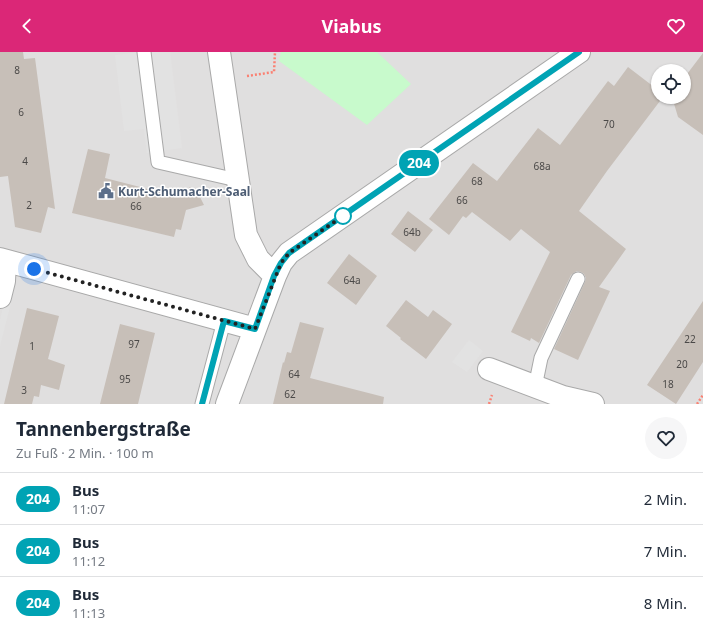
<!DOCTYPE html>
<html lang="de">
<head>
<meta charset="utf-8">
<style>
	:root { --surface:#fff; --page:#f6f6f7; --text:#1f2937; --muted:#747a83; --line:#e0e1e3; --accent:#db2777 }
	body { margin:0; font-family:"Noto Sans",sans-serif; background:var(--page); color:var(--text); height:100vh; display:flex; flex-direction:column; font-size:15px; white-space:nowrap }
	* { box-sizing:border-box; margin:0 }
	p { font-size:13px; color:var(--muted) }
	.icon { flex:none; width:22px; height:22px; fill:none; stroke:currentColor; stroke-width:2; stroke-linecap:round; stroke-linejoin:round }
	.map { position:relative; height:352px; overflow:hidden }
	.panel { display:flex; flex-direction:column; background:var(--surface); flex:1 }
	.panel>* { flex:none }
	.badge { padding:0 8px; border-radius:13px; font-size:14px; line-height:26px }
	.fabs { position:absolute; left:651px; top:12px; display:grid; gap:8px }
	.fabs a { display:grid; place-items:center; width:40px; height:40px; border-radius:50%; background:var(--surface); box-shadow:0 1px 3px #0004; font-size:20px }
	.you { position:absolute; width:20px; height:20px; margin:-10px; border:3px solid #fff; border-radius:50%; background:#1a73e8; box-shadow:0 0 0 6px #1a73e833 }
	.map>.badge { position:absolute; translate:-50% -50%; box-shadow:0 0 0 2px #fff }
	.round { display:grid; place-items:center; flex:none; width:42px; height:42px; border-radius:21px; background:var(--page) }
	.headline { display:flex; align-items:center; justify-content:space-between; height:68px; padding:0 16px }
	h1 { font-size:19px; font-weight:700; line-height:30px }
	ul { padding:0; list-style:none }
	li { display:flex; align-items:center; gap:12px; height:52px; padding:0 16px; border-top:1px solid var(--line) }
	li div { flex:1 }
	li b { display:block; font-size:15px }
	li em { font-style:normal }
	li .badge { min-width:44px; font-weight:700; text-align:center }
	header { display:flex; justify-content:space-between; align-items:center; height:52px; padding:0 16px; background:var(--accent); color:#fff; font-size:18px; font-weight:700 }
	.map>svg:first-child { display:block }
</style>
</head>
<body>
<header><svg class="icon" aria-label="back" viewBox="0 0 24 24"><path d="M15 5l-7 7 7 7"/></svg>Viabus<svg class="icon" aria-label="heart" viewBox="0 0 24 24"><path d="M12 20l-8-8c-3-5 5-10 8-4 3-6 11-1 8 4z"/></svg></header>
<div class="map">
<svg width="703" height="352" viewBox="0 0 703 352">
	<rect width="100%" height="100%" fill="#f2efe9"/>
	<path fill="#e0dfdf" fill-rule="evenodd" d="M0,0H703V352H0ZM658,19H684V45H658Z"/>
	<path fill="#c8facc" d="M281,0H377L411,32L367,73L279,9Z"/>
	<path fill="#e2e2e2" d="M140,0H170L182,96L147,101L144,77L124,79L115,3Z
		M4,250L11,251L0,294V268Z
		M469,288L483,299L467,320L452,310Z"/>
	<path fill="#c7bfb8" d="M0,0H23L24,7L35,6L55,157L48,155L41,181L15,175L8,124L0,125Z
		M703,1V83L678,65L672,45H684V26Z
		M628,15L658,38V45H663L607,119L579,159L626,197L599,235L610,239L578,308L554,297L585,230L586,226L584,222L581,220L577,219L571,223L539,291L531,286L530,289L511,280L550,200L521,177L510,189L472,160L466,166L463,164L449,183L429,167L473,111L497,129L538,76L560,93L608,29L614,34Z
		M88,97L110,102L105,126L179,145L190,135L198,141L204,153L186,158L181,178L176,177L174,185L72,161Z
		M408,159L433,178L415,200L391,182Z
		M349,202L377,224L356,253L327,231Z
		M406,248L428,265L433,258L452,272L426,307L400,287L401,286L386,274Z
		M703,249V310L676,352L647,333Z
		M27,256L59,264L48,307L65,313L59,338L41,333L39,345L34,344L32,352H4Z
		M300,270L324,276L310,326L384,345L383,352H273L283,310L284,311L287,300L291,301Z
		M120,272L155,281L138,352H100Z"/>
	<g fill="none" stroke-linecap="round" stroke-linejoin="round">
		<defs>
			<path id="service" d="M144,0L158,110L237,128
				M535,335L541,306L578,227
				M202,352L224,269"/>
			<path id="minor" d="M219,0L246,183L258,207L275,224
				M0,207L255,277
				M0,245L4,229L5,209
				M489,317L563,345L593,352
				M227,352L275,224L281,211L289,201L579,0"/>
		</defs>
		<use href="#service" stroke="#a9a9a9" stroke-width="15"/>
		<use href="#minor" stroke="#a9a9a9" stroke-width="24"/>
		<path stroke="#fa8072" stroke-width="2.5" stroke-dasharray="2 2" stroke-linecap="butt" d="M247,24L274,20L275,0
			M489,352L492,343
			M697,352L703,343"/>
		<use href="#service" stroke="#fff" stroke-width="13"/>
		<use href="#minor" stroke="#fff" stroke-width="22"/>
	</g>
	<g fill="none" stroke-linecap="round" stroke-linejoin="round">
		<defs>
			<path id="line" d="M202,352L224,269L255,277L274,224L281,211L289,201L579,0"/>
		</defs>
		<use href="#line" stroke="#fff" stroke-width="9"/>
		<use href="#line" stroke="#00a3b4" stroke-width="6"/>
		<path stroke="#222" stroke-width="4" stroke-dasharray="0 7.2" d="M34,217L255,277L281,211L289,201L343,164"/>
	</g>
	<defs>
		<symbol id="civic-bare" viewBox="-9 -9 18 18"><path d="M-.6-6.5H3V-4.5H.6V-3L4-1V1h2V6H-6V1h2V-1L-.6-3ZM-1.2 2.5V6h2.4V2.5Z" fill="#5c6f8a" stroke="#fff" stroke-width="2.5" paint-order="stroke"/></symbol>
	</defs>
	<g fill-rule="evenodd">
		<use href="#civic-bare" x="95" y="128" width="22" height="22"/>
	</g>
	<circle fill="#fff" stroke="#00a3b4" stroke-width="2" cx="343" cy="164" r="8"/>
	<g text-anchor="middle" dominant-baseline="central" stroke-width="3" stroke-linejoin="round" paint-order="stroke">
		<g font-size="10" fill="#4b4948">
			<text x="17" y="18">8</text>
			<text x="21" y="60">6</text>
			<text x="609" y="72">70</text>
			<text x="25" y="109">4</text>
			<text x="542" y="114">68a</text>
			<text x="477" y="129">68</text>
			<text x="462" y="148">66</text>
			<text x="29" y="153">2</text>
			<text x="136" y="154">66</text>
			<text x="412" y="180">64b</text>
			<text x="352" y="228">64a</text>
			<text x="690" y="287">22</text>
			<text x="134" y="292">97</text>
			<text x="32" y="294">1</text>
			<text x="682" y="312">20</text>
			<text x="294" y="322">64</text>
			<text x="125" y="327">95</text>
			<text x="668" y="332">18</text>
			<text x="24" y="338">3</text>
			<text x="290" y="342">62</text>
		</g>
		<g font-size="12" font-weight="bold" fill="#4e5e75" stroke="#fff" text-anchor="start">
			<text x="118" y="139">Kurt-Schumacher-Saal</text>
		</g>
	</g>
</svg>
<div class="fabs">
<a><svg class="icon" aria-label="locate" viewBox="0 0 24 24"><circle cx="12" cy="12" r="6"/><path d="M12 2v4M12 18v4M2 12h4M18 12h4"/></svg></a>
</div>
<div class="you" style="left:34px;top:217px"></div>
<b class="badge" style="left:419px;top:111px;background:#00a3b4;color:#fff">204</b>
</div>
<section class="panel">
<div class="headline"><div><h1>Tannenbergstraße</h1><p>Zu Fuß · 2 Min. · 100 m</p></div><a class="round"><svg class="icon" aria-label="heart" viewBox="0 0 24 24"><path d="M12 20l-8-8c-3-5 5-10 8-4 3-6 11-1 8 4z"/></svg></a></div>
<ul>
<li><span class="badge" style="background:#00a3b4;color:#fff">204</span><div><b>Bus</b><p>11:07</p></div><em>2 Min.</em></li>
<li><span class="badge" style="background:#00a3b4;color:#fff">204</span><div><b>Bus</b><p>11:12</p></div><em>7 Min.</em></li>
<li><span class="badge" style="background:#00a3b4;color:#fff">204</span><div><b>Bus</b><p>11:13</p></div><em>8 Min.</em></li>
</ul>
</section>
</body>
</html>
